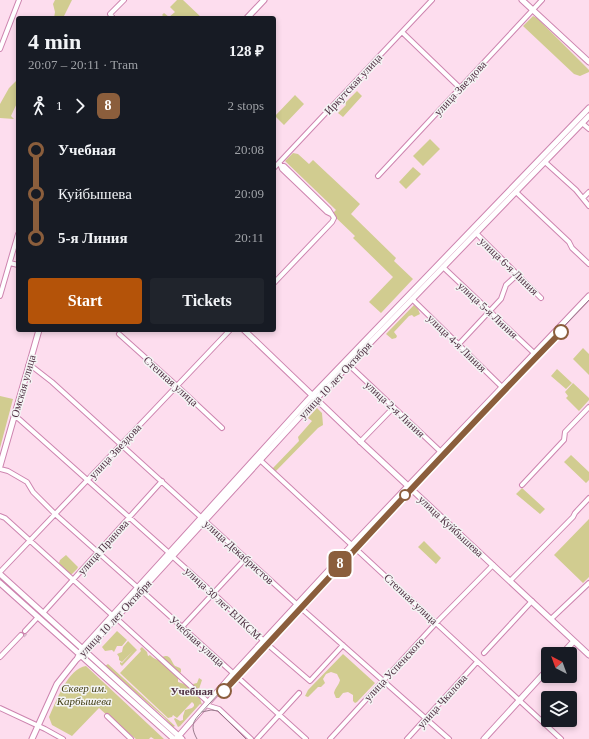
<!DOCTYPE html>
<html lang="en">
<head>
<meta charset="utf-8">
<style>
	:root { --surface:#171b24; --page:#20242c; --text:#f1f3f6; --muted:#9ea1a6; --accent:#b45309 }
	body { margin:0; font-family:"Times New Roman",serif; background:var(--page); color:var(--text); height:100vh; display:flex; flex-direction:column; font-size:15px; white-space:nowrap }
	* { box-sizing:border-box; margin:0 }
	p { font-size:13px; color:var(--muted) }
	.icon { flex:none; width:22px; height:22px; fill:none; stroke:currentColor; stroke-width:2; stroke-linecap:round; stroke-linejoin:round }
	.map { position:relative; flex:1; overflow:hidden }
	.side { position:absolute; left:16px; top:16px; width:260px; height:316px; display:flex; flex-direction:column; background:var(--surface); border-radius:4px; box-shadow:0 2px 6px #0003 }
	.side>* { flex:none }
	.badge { padding:0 8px; border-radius:6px; font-size:14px; line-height:26px }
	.needle { width:26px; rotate:319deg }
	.fabs { position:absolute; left:541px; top:647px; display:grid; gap:8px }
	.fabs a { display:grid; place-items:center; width:36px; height:36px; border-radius:4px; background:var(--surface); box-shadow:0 2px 6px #0003; font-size:20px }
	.map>.badge { position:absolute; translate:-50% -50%; box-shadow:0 0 0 2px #fff }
	.legs { display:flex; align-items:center; gap:6px; height:44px; padding:0 12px; font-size:13px }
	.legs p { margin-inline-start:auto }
	.head { display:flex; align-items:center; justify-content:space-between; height:68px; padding:0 12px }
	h1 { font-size:22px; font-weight:600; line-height:30px }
	.primary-button { display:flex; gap:8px; margin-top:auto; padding:8px 12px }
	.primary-button a { flex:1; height:46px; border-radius:4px; background:var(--accent); color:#fff; font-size:16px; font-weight:600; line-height:46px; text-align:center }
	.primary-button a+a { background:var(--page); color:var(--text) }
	ul { padding:0 12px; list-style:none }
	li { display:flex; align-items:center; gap:14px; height:44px; font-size:15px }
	li i { display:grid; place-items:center; width:6px; height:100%; margin:0 5px; background:currentColor }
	li i::after { content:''; width:10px; height:10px; margin:-5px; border:3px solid; border-radius:50%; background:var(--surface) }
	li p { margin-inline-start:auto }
	li:first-child i { background:linear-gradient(#0000 50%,currentColor 0) }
	li:last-child i { background:linear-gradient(currentColor 50%,#0000 0) }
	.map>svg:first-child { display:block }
</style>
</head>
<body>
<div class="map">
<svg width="589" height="739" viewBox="0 0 589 739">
	<rect width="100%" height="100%" fill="#fdddee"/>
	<path fill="#d1cc90" d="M55,0H72L63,18H54L55,12L53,4Z
		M177,0H183L202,18H165L162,15L164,13L169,17L175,12L170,7Z
		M533,16L537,18L589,70V72L580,76L574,74L523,26Z
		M18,79V101L11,116L14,119L0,118V104L9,88Z
		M357,91L362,96L343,117L338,113L346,105L345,103Z
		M295,95L304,104L284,125L275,116Z
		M430,139L440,149L423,166L413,156Z
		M293,153L298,154L309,164L313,160L360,204L351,214L396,258L394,261L413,279L381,313L369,302L393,277L353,238L355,236L332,214L336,210L285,161Z
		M413,167L421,174L406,189L399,182Z
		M414,305L418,309L420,314L414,317L412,315L409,316L394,332L397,336L396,338L392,339L386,334Z
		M583,348L589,354V375L573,359Z
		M557,369L572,383L566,389L551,376Z
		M573,383L589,398V400L579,411L566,398L568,396L565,392Z
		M0,396L13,399L0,448Z
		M317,408L322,413L323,425L318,428L274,473L273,471V468L299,441L298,437L312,421L308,418Z
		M571,455L589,472V480L586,483L564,462Z
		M522,488L545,509L540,514L516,494Z
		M589,519V577L583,583L554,555Z
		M424,541L441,558L436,564L418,547Z
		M66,555L78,567L77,569L72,574H70L59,563L60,560Z
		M117,631L127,640L122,646H117L114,652L112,650L105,651L102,647Z
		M128,641L137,650L122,666L120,664V662L122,663L133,651L122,662L119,660V657L117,654L122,652L123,647Z
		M142,647L147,652L148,656L150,655C160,664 158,657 166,656C171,656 172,663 175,666C177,667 179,667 181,669V672L179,674L167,666L168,669L178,678V682L187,685L196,693L193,684L197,683L199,678L202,680L199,689L204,691L208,696L205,698L202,696L200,698L202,705L200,704L180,726L178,727L174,719L175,718L180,721L183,720V716L185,710L192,708L194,706V704L192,702L177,718L173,715L172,717L168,718L120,673L141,651L140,649Z
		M343,654L375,683L357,702L355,703L353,701V695L348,692L343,693L339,698H336L334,693C335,688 339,685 340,680L337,674L331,672L326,674L323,679L325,683L321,687H318L308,697L305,696L308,690Z
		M108,664L175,726L173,727L164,717L105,666Z
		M86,666L164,739H154L151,737L149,739H136L130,734L129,735L99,708L72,736L52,725L49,717C56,702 68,668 86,666Z"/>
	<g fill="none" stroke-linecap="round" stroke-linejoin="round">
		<path stroke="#dabacc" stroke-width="4" stroke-dasharray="4 2" stroke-linecap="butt" d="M23,636L27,632"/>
		<defs>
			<path id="minor" d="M113,18L110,14L124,0
				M402,32L460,88
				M0,49L19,0
				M582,123L589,129
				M545,162L576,190L589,206
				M280,164L282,169L327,212L331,214
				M274,168L432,0
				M378,176L542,0
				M516,192L569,242L572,248L589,264
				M583,198L589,192
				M476,233L541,298
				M10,263L18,265
				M443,267L534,353
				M274,283L332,222L334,218L329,210L284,166H281
				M0,296L18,234
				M412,299L502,387
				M119,334L177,386L222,428
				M458,345L501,299L506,285L518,274
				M349,365L441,452
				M28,366L34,368L52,382L302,609L449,739
				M14,417L19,419L168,552
				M360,442L393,408
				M260,460L561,739
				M0,469L8,471L27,482L33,492L55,514L137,587
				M522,485L564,440L565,432L589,407
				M0,516L5,518L112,615
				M172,556L213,593L267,644L310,681L343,645
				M0,572L230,330
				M510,581L573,517L575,513L589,498
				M141,590L306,739
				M43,613L162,481
				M116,618L208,702
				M551,619L589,583
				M182,627L246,558
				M25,631L38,617
				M484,653L532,601
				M0,657L21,635
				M206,705L219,709L251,739
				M0,708L45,729L63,739
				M107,716L131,739
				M257,739L299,693
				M330,739L436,623L493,565
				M407,739L477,662"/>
			<path id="major" d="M522,0L589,62
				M247,18L264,0
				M244,330L362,443L589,655
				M0,466L39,330
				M0,574L182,739
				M0,583L174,739
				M562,654L574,641
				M77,659L82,649L307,401L589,108
				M32,739L57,684L76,660L85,652L316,399L589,116
				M176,739L233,674L352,545L589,296
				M484,739L548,669"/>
		</defs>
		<use href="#minor" stroke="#cd84af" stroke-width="6"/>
		<use href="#major" stroke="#cd84af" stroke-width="7"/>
		<use href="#minor" stroke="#fff" stroke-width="4"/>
		<use href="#major" stroke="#fff" stroke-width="5"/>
		<path stroke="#9a7b8d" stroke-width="1" d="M202,712L211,710L218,711L246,739
			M197,739C192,730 191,724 198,716L354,547L589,300"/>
	</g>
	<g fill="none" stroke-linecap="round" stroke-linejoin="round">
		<defs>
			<path id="line-1" d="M224,691C336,571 446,449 561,332"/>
		</defs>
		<use href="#line-1" stroke="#fff" stroke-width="9"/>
		<use href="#line-1" stroke="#8b5e3c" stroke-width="6"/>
	</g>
	<g fill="#fff" stroke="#8b5e3c" stroke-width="2">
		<circle cx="561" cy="332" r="7"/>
		<circle cx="405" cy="495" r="5"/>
		<circle cx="224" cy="691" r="7"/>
	</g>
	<g text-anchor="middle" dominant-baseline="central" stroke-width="3" stroke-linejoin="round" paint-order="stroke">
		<g font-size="11" fill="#4f3043" stroke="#f4f4f4">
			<text transform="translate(353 84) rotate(-47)">Иркутская улица</text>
			<text transform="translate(460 88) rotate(-47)">улица Звездова</text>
			<text transform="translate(509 266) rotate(44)">улица 6-я Линия</text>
			<text transform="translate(488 310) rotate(43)">улица 5-я Линия</text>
			<text transform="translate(457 343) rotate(44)">улица 4-я Линия</text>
			<text transform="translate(335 380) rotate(-47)">улица 10 лет Октября</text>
			<text transform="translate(171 381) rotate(42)">Степная улица</text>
			<text transform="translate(23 386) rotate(-74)">Омская улица</text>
			<text transform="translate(395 409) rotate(43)">улица 2-я Линия</text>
			<text transform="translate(115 451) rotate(-47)">улица Звездова</text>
			<text transform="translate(451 526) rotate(43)">улица Куйбышева</text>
			<text transform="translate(103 547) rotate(-48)">улица Пранова</text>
			<text transform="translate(239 552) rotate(42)">улица Декабристов</text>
			<text transform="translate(411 599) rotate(43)">Степная улица</text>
			<text transform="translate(223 603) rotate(43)">улица 30 лет ВЛКСМ</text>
			<text transform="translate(115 618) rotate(-47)">улица 10 лет Октября</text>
			<text transform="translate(197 641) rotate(42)">Учебная улица</text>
			<text transform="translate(394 669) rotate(-47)">улица Успенского</text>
			<text transform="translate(442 701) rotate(-48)">улица Чкалова</text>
		</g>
		<g font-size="11" font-style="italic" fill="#433f15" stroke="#f4f4f4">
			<text x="84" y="688">Сквер им.<tspan x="84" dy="13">Карбышева</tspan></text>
		</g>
		<g font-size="11" font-weight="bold" fill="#4f3043" stroke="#f4f4f4" text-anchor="end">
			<text x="213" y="691">Учебная</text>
		</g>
	</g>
</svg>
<div class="fabs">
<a><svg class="needle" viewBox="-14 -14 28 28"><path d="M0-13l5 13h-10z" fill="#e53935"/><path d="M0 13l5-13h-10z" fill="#9ea1a6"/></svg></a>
<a><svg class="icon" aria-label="layers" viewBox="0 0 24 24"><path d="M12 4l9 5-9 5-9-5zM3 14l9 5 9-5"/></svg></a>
</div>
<b class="badge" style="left:340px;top:564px;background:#8b5e3c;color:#fff">8</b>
<section class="side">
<div class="head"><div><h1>4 min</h1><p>20:07 – 20:11 · Tram</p></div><b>128 ₽</b></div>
<div class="legs"><svg class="icon" aria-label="walk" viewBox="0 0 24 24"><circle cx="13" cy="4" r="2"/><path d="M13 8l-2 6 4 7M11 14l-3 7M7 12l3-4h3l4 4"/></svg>1<svg class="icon" aria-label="forward" viewBox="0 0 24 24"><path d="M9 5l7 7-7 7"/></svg><b class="badge" style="background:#8b5e3c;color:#fff">8</b><p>2 stops</p></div>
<ul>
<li><i style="color:#8b5e3c"></i><b>Учебная</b><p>20:08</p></li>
<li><i style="color:#8b5e3c"></i><span>Куйбышева</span><p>20:09</p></li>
<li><i style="color:#8b5e3c"></i><b>5-я Линия</b><p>20:11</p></li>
</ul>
<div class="primary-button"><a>Start</a><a>Tickets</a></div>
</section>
</div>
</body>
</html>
